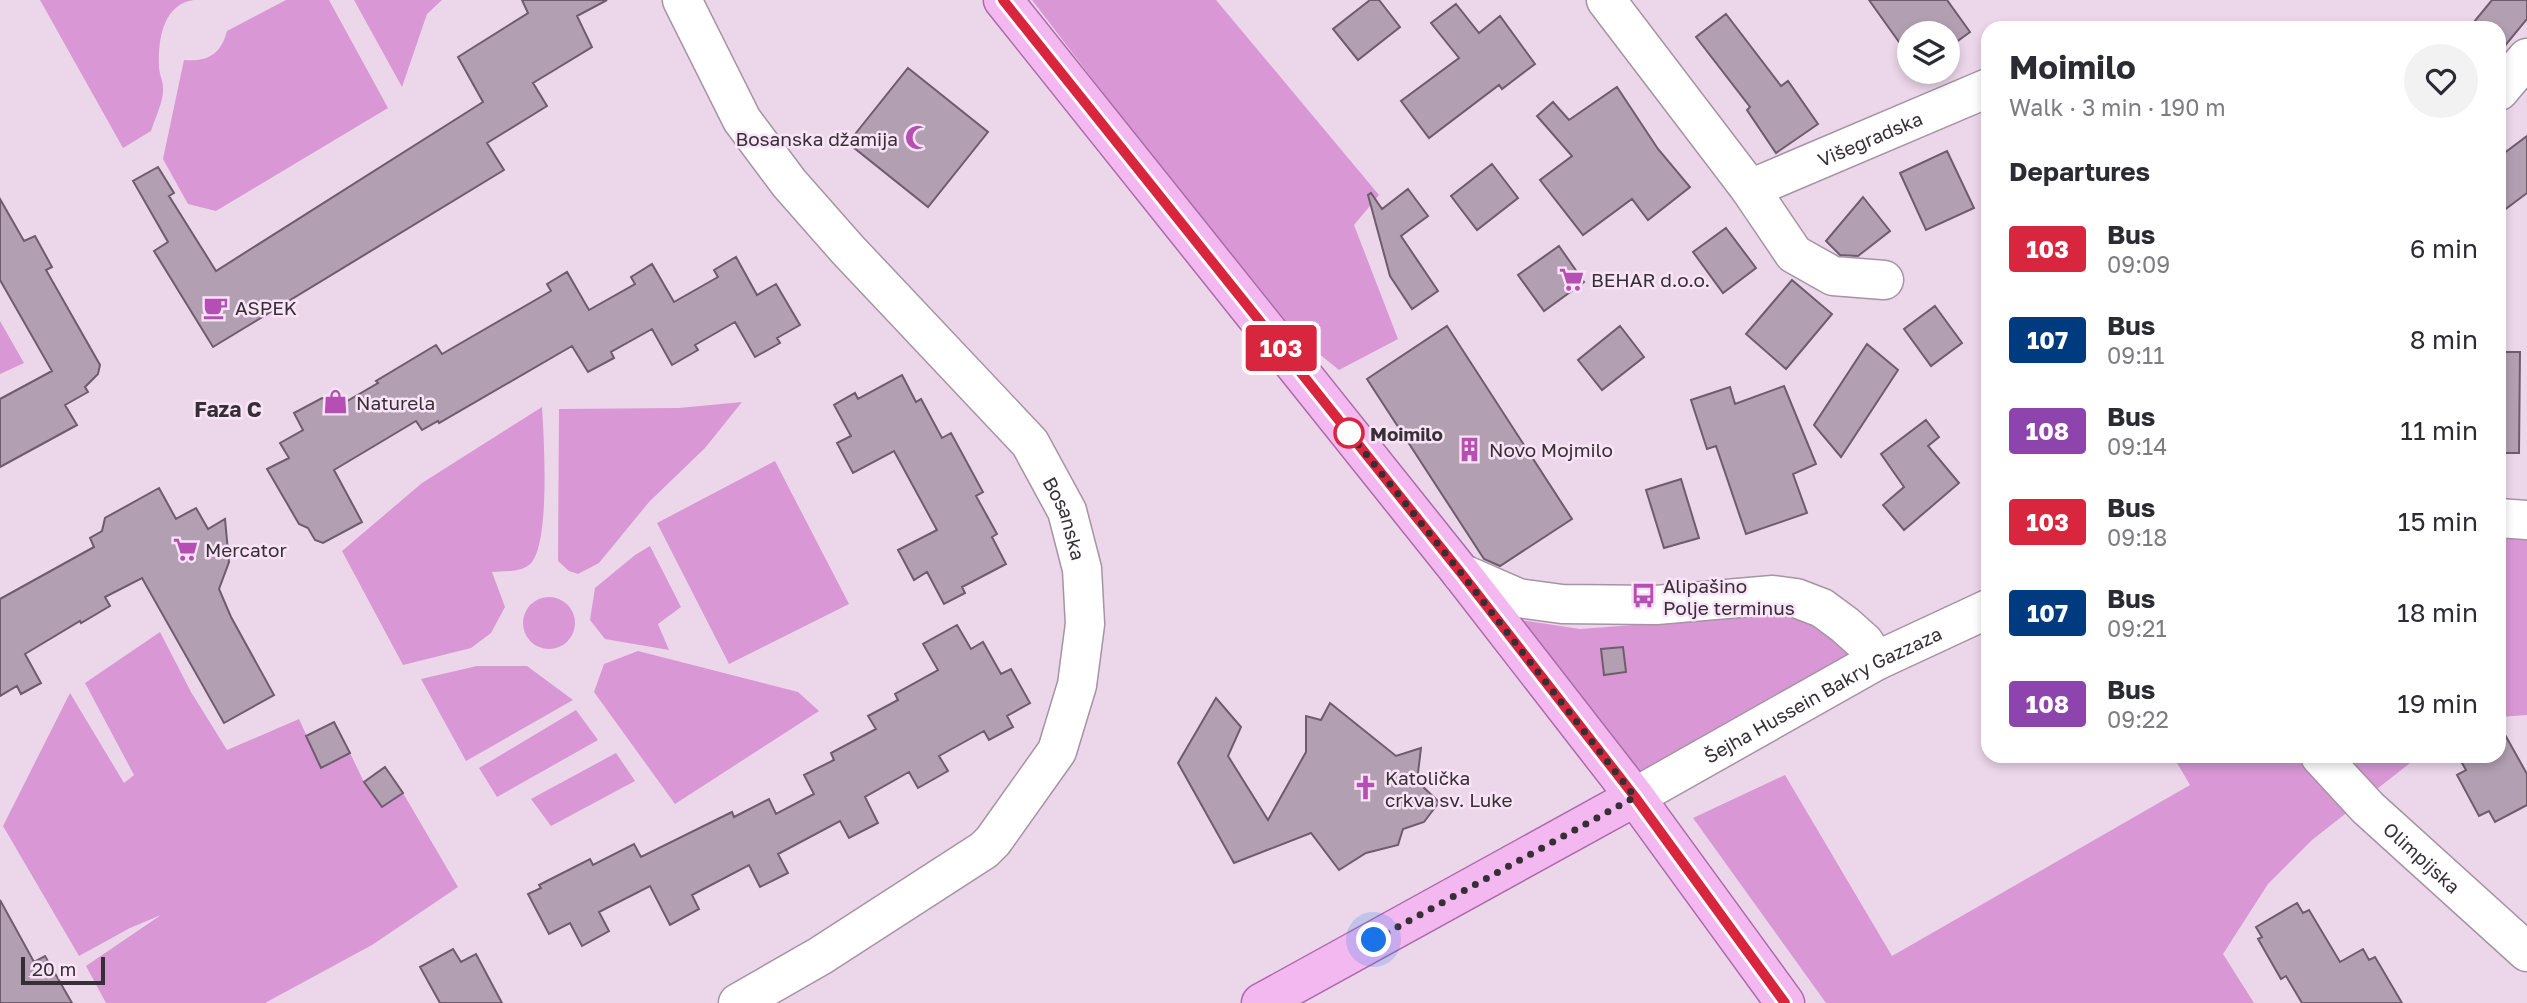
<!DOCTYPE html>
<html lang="en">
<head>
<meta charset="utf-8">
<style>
	:root { --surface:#fff; --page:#f2f2f3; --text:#2b2b33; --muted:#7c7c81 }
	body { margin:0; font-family:"Golos Text",sans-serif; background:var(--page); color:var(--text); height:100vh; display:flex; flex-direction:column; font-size:26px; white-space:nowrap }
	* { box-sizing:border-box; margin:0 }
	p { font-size:23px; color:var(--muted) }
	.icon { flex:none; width:38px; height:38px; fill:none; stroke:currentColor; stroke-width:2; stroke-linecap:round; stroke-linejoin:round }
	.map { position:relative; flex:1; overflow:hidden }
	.panel { position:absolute; left:1981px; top:21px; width:525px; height:742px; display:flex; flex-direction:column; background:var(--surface); border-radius:21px; box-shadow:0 4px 10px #0003 }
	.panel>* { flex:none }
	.badge { padding:0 14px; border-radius:5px; font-size:24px; line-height:46px }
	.buttons { position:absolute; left:1897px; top:21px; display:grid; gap:14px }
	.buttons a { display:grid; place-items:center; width:63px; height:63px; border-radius:50%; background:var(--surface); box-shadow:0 4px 10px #0003; font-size:35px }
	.scale { position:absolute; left:21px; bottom:18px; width:84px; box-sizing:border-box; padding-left:7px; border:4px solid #372f36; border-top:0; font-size:19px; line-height:24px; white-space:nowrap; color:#372f36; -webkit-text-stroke:5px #f9e4f7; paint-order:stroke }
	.you { position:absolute; width:35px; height:35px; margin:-18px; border:5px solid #fff; border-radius:50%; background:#1a73e8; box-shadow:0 0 0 10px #1a73e833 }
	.map>.badge { position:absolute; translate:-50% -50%; box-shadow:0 0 0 4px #fff }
	h2 { padding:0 28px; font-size:26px; line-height:63px }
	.round { display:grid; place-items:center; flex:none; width:74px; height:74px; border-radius:37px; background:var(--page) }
	.summary { display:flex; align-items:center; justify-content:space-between; height:119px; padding:0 28px }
	h1 { font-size:33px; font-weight:700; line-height:52px }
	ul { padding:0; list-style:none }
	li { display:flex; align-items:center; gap:21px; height:91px; padding:0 28px }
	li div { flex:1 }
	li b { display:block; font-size:26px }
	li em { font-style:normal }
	li .badge { min-width:77px; font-weight:700; text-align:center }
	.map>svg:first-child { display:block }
</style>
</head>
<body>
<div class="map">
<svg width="2527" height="1003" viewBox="0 0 2527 1003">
	<rect width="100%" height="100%" fill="#ecd7ea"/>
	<path fill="#d997d5" d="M40,0H194C163,4 158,40 159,66C159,74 163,81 163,88C164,101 155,118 151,131L123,148Z
		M286,0H329L388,108L216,211L188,204L163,159L184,60C208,62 221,54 227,31Z
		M354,0H442L427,14L402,87Z
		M1032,0H1216L1379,195L1354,225L1398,339L1339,370L1275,318Z
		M0,321L24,363L0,374Z
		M742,402L705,448L649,502L599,563L578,574L569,571L558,561L559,409L679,408Z
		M542,407C544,437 550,539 532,562C523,573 504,571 492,572L505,607L491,633L471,648L403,665L342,551L422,483Z
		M775,461L849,604L729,664L657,523Z
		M2527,537V715L2499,717V539Z
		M650,546L681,607L658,624L669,650L605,639L590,620L595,588L635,555Z
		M523 623a26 26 0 1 1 52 0a26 26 0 1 1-52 0Z
		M1767,615L1811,620L1857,662L1639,778L1520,620L1580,629Z
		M160,632L191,692L227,750L299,719L321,767L350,753L364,782L382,807L403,793L458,887L372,945L265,1003H106L86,966L161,915L130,928L79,956L3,826L70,693L124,783L134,775L85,683Z
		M638,651L798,692L819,711L675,804L594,692L604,664Z
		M477,666H527L573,700L466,761L421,679Z
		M576,710L598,740L497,797L479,768Z
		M616,753L635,781L551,826L531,799Z
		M2173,756H2419L2312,840L2268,884L2223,954L2254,1003H1826L1693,818L1785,775L1892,956L2190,785Z"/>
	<path fill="#b29fb1" stroke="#6e5c6c" stroke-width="2" d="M522,0H607L577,16L592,47L533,83L547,106L487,143L504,170L213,347L154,251L168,242L133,181L158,167L174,193L169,196L216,271L483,102L458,57L528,13Z
		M1370,0H1379L1400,27L1358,60L1333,29Z
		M1869,0H1947L1970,32L1948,48V33H1909V56Z
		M2492,0H2527V19L2499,53V28H2469Z
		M1456,4L1479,33L1500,16L1535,64L1502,89L1499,85L1429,138L1401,101L1459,58L1431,23Z
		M1726,14L1781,86L1788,81L1818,124L1776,153L1747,110L1750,107L1696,37Z
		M908,68L988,132L928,207L848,143Z
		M1617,87L1658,149L1690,187L1648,220L1632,199L1583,235L1540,180L1572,156L1537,116L1553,102L1569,120Z
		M2527,136V193L2499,214V157Z
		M1947,151L1974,208L1926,230L1900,173Z
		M1492,164L1518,198L1477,230L1451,196Z
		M1408,189L1428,216L1401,236L1438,291L1412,309L1390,276L1368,195L1371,193L1382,209Z
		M1863,197L1890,231L1858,256L1840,255L1826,241Z
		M0,199L24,241L35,236L52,267L46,270L100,365L98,374L85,387L88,392L65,405L77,425L0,467V399L52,371L0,280Z
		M1726,228L1756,268L1723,293L1693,252Z
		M1559,246L1584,282L1544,311L1518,275Z
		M736,257L757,295L776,284L800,325L777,338L780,343L755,357L735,322L695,345L698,350L672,365L652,329L611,352L614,358L588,372L572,346L439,423L438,421L422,430L416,421L334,470L362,522L323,543L315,540L308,528L299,524L267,469L289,458L280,443L303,430L294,413L322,398L342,404L378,383L376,381L436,345L442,354L551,291L547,284L567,272L589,310L635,284L631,277L652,264L674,302L718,277L714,270Z
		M1792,280L1832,314L1786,369L1746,334Z
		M1935,306L1962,343L1931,366L1904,329Z
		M1447,326L1572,519L1500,566L1484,559L1367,379Z
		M1620,326L1644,357L1602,390L1578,360Z
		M1867,344L1898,370L1841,457L1814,425Z
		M2499,352H2520L2519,453H2499Z
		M902,375L916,402L921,399L942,438L951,433L983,492L976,496L997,534L992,537L1006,564L962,587L965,593L944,604L927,572L914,580L898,550L937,530L894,451L853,473L837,443L851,436L834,405L855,393L858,399Z
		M1784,386L1816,464L1793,474L1807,513L1746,534L1716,446L1707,449L1691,400L1730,387L1735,404Z
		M1926,420L1939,437L1928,446L1959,483L1904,530L1883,505L1904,487L1881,454Z
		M1681,479L1699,538L1664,548L1646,490Z
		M159,488L176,519L196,508L208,529L225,519L229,562L219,589L231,617L274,695L224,723L142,578L105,597L110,606L81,623L80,621L25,654L41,683L21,694L17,686L0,696V599L94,547L90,538L102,531L105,518Z
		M957,625L971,649L983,642L1001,674L1011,669L1030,703L1007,716L1013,727L989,740L984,731L939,756L948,771L918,788L909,772L865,797L878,823L849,838L840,821L778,854L788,873L760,887L749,865L692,895L699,909L670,925L650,886L599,912L609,931L582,946L570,923L549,934L528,894L541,888L539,885L590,859L593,865L634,844L641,857L732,812L734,817L769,799L776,814L814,794L804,775L834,760L831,753L876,729L868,716L898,700L895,694L938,670L923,644Z
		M1623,647L1626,672L1604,675L1601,649Z
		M1216,698L1241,727L1228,756L1268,820L1306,752V716L1321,720L1330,703L1396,756L1421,748L1417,781L1439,802L1424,822L1403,829L1398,845L1366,853L1339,870L1311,833L1234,863L1178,763Z
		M334,722L350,753L321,768L306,736Z
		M2499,724L2527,774V805L2495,822L2489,811L2479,816L2457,775L2466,770L2458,756H2499Z
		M385,767L403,793L382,807L364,782Z
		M0,900L34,962L45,956L72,1003H0Z
		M2297,903L2303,913L2309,910L2340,962L2363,949L2369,960L2375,957L2402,1003H2302L2286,976L2281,979L2258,939L2262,937L2256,927Z
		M453,949L461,962L476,954L502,1003H440L420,967Z"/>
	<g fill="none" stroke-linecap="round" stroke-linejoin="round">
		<defs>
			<g id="minor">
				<path id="s1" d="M682,0L742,120L789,183L848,250L1030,443L1067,511L1082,569L1085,624L1077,685L1057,751L993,841L984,850L820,956L738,1003"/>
				<path d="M1606,0L1750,189L1794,254L1833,276L1884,280"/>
				<path d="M2499,91L2527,58"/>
				<path id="s2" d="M1750,189L1988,88"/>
				<path d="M2499,518L2527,520"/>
				<path d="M1461,573L1518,598L1562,604L1656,605L1773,595L1796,598L1822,608L1845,625L1864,642L1876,661"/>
				<path id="s3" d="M2320,756L2368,808L2527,952"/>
				<path id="s4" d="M1635,797L1876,661L1988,609"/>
			</g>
			<path id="major" d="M1003,0L1461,573L1635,797L1785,1003
				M1261,1003L1635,797"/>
		</defs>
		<use href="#minor" stroke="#a693a4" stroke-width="41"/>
		<use href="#major" stroke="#ad69aa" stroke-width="41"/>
		<use href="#minor" stroke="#fff" stroke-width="38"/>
		<use href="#major" stroke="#f4b8f1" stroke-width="38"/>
	</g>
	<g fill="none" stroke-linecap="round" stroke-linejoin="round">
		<defs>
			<path id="line" d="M1003,0L1461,573L1635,797L1785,1003"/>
		</defs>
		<use href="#line" stroke="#fff" stroke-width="16"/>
		<use href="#line" stroke="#d7263d" stroke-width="10"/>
		<path stroke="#372f36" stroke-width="7" stroke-dasharray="0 12.6" d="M1349,433L1342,424L1461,573L1635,797L1374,940"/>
	</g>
	<defs>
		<symbol id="mosque-bare" viewBox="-9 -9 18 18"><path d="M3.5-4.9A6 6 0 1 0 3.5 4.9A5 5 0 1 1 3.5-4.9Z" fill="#b64fb3" stroke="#f9e4f7" stroke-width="2.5" paint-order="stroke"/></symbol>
		<symbol id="supermarket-bare" viewBox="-9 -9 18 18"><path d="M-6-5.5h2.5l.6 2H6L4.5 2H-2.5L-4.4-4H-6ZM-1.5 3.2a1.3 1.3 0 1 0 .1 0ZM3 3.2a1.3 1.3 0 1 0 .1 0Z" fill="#b64fb3" stroke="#f9e4f7" stroke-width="2.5" paint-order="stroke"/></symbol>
		<symbol id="cafe-bare" viewBox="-9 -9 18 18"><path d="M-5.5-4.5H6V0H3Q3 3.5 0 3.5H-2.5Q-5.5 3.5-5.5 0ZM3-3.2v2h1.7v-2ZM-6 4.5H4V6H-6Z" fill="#b64fb3" stroke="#f9e4f7" stroke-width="2.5" paint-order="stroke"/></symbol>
		<symbol id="shop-bare" viewBox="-9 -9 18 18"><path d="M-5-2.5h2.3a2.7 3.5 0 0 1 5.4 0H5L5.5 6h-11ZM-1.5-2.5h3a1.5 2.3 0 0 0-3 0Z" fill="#b64fb3" stroke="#f9e4f7" stroke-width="2.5" paint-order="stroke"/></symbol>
		<symbol id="building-bare" viewBox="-9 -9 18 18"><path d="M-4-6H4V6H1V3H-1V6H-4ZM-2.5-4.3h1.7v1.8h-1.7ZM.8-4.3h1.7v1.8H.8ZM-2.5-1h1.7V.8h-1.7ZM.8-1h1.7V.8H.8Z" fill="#b64fb3" stroke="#f9e4f7" stroke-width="2.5" paint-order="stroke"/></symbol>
		<symbol id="bus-bare" viewBox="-9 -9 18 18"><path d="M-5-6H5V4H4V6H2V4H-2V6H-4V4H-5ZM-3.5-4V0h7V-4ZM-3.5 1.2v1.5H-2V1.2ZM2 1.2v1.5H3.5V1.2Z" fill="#b64fb3" stroke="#f9e4f7" stroke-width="2.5" paint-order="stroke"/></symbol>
		<symbol id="church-bare" viewBox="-9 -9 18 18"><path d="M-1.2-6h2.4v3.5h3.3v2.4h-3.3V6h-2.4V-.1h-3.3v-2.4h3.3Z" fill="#b64fb3" stroke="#f9e4f7" stroke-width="2.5" paint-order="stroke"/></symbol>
	</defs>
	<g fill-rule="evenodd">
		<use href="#mosque-bare" x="900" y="120" width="35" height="35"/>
		<use href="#supermarket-bare" x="1554" y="262" width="35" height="35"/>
		<use href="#cafe-bare" x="198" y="290" width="35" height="35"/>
		<use href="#shop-bare" x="318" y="384" width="35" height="35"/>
		<use href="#building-bare" x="1452" y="432" width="35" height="35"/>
		<use href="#supermarket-bare" x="168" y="532" width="35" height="35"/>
		<use href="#bus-bare" x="1626" y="578" width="35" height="35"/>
		<use href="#church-bare" x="1348" y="770" width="35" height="35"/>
	</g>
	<circle fill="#fff" stroke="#d7263d" stroke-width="3.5" cx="1349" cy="433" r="14"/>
	<g text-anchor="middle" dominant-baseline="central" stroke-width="5" stroke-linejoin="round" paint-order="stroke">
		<g font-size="19" fill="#372f36" stroke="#f9e4f7" text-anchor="start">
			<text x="898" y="138" text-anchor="end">Bosanska džamija</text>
			<text x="1591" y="279">BEHAR d.o.o.</text>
			<text x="235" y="307">ASPEK</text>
			<text x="356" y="402">Naturela</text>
			<text x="1489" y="449">Novo Mojmilo</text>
			<text x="205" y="549">Mercator</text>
			<text x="1663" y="585">Alipašino<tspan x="1663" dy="22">Polje terminus</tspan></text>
			<text x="1385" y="777">Katolička<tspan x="1385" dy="22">crkva sv. Luke</tspan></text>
		</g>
		<g font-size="19" fill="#372f36" stroke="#f9e4f7">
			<text stroke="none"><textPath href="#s2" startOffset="130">Višegradska</textPath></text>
			<text stroke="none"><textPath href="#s1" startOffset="651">Bosanska</textPath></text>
			<text stroke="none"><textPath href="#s4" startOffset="214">Šejha Hussein Bakry Gazzaza</textPath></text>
			<text stroke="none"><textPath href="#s3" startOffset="144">Olimpijska</textPath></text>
		</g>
		<g font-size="19" font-weight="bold" fill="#372f36" stroke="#f9e4f7" text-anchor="start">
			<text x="1370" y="433">Moimilo</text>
		</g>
		<g font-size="21" font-weight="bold" fill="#372f36" stroke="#f9e4f7">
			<text x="228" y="409">Faza C</text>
		</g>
	</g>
</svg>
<div class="buttons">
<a><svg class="icon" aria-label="layers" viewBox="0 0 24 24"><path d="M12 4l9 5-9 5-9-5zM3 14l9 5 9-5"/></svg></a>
</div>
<div class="scale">20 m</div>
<div class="you" style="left:1374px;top:940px"></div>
<b class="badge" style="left:1281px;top:348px;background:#d7263d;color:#fff">103</b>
<section class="panel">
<div class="summary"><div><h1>Moimilo</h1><p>Walk · 3 min · 190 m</p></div><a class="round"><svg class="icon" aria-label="heart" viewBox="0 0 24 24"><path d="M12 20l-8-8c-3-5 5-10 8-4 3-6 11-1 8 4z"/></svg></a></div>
<h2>Departures</h2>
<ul>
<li><span class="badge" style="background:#d7263d;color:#fff">103</span><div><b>Bus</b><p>09:09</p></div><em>6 min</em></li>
<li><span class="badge" style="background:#003b80;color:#fff">107</span><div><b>Bus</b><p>09:11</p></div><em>8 min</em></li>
<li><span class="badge" style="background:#8e44ad;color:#fff">108</span><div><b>Bus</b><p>09:14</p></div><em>11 min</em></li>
<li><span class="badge" style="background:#d7263d;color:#fff">103</span><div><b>Bus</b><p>09:18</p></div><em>15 min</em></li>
<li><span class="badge" style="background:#003b80;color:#fff">107</span><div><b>Bus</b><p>09:21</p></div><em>18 min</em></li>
<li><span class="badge" style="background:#8e44ad;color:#fff">108</span><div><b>Bus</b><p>09:22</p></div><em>19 min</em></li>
</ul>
</section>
</div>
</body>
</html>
